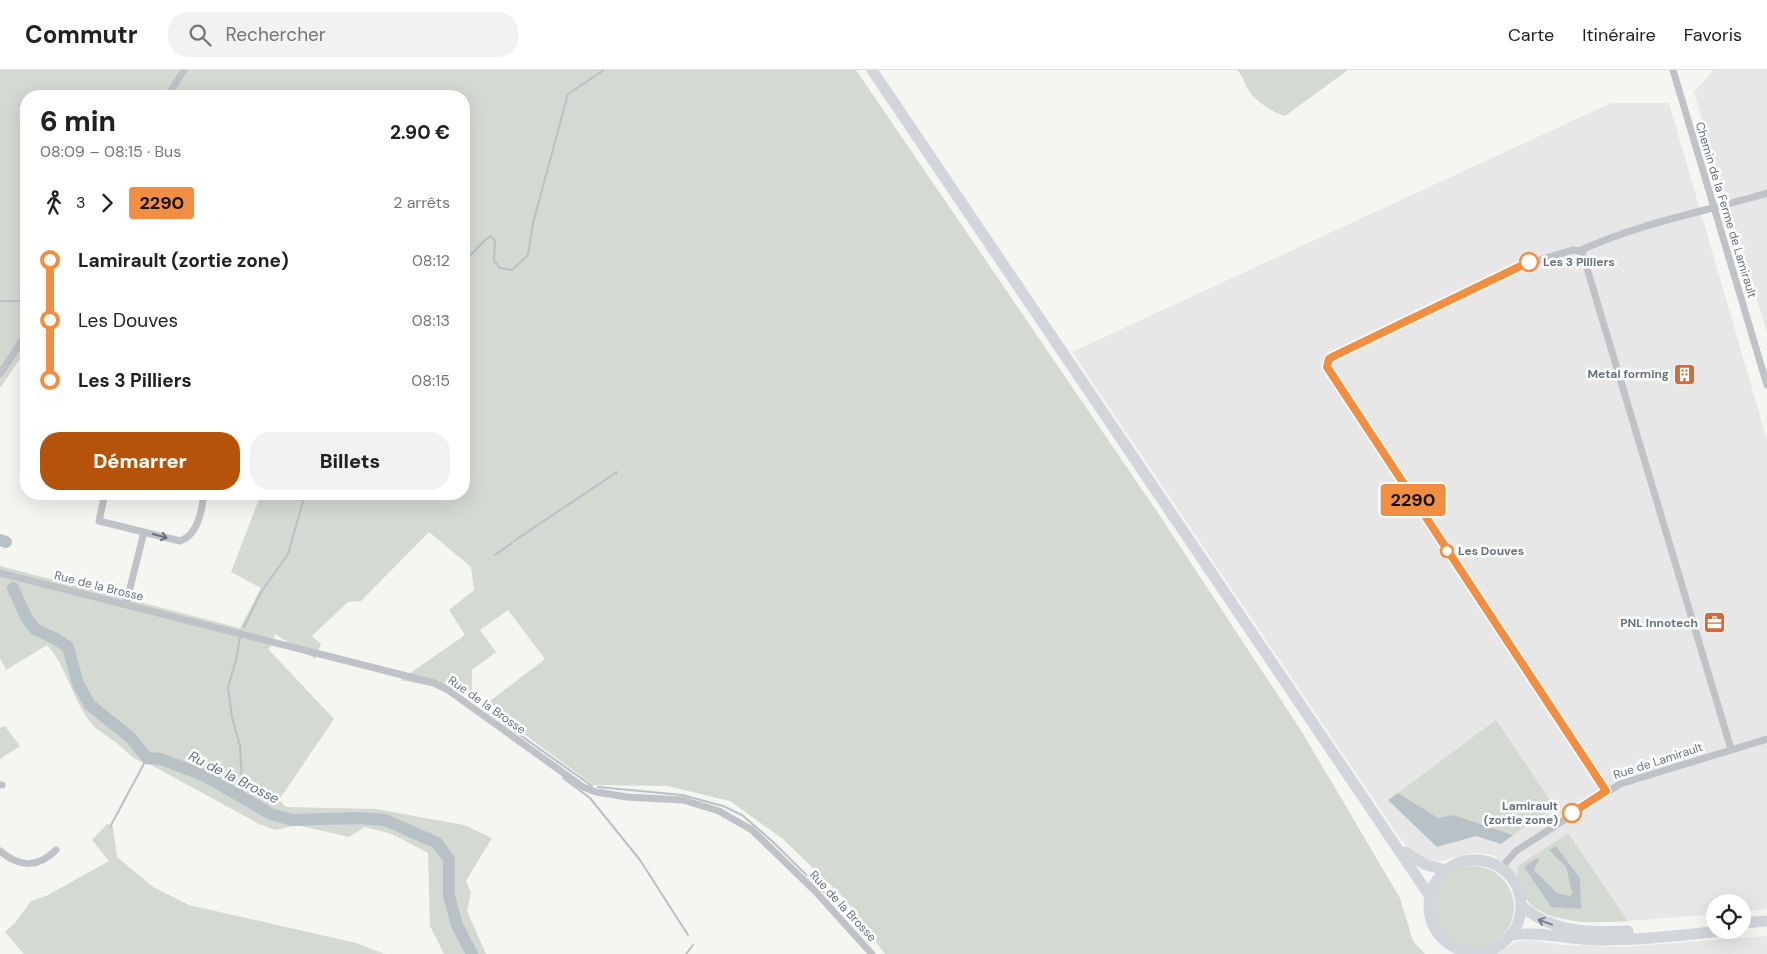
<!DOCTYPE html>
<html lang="fr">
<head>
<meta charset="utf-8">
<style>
	:root { --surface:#fff; --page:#f2f2f2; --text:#202124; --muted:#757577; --line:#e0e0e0; --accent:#b45309 }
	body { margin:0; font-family:"DM Sans",sans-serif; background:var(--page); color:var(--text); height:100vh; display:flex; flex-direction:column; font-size:19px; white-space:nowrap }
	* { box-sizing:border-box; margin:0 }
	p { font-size:16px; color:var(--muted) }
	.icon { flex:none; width:28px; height:28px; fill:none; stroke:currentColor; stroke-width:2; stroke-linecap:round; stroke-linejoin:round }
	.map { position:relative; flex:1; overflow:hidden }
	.panel { position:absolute; left:20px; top:20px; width:450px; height:410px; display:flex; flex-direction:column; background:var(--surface); border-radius:20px; box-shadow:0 5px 20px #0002 }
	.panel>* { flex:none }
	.badge { padding:0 10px; border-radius:4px; font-size:18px; line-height:32px }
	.controls { position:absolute; left:1706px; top:824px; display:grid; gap:10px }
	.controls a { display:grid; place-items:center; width:45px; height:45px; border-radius:50%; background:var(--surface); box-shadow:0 5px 20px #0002; font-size:25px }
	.map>.badge { position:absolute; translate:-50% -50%; box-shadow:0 0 0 2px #fff }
	.legs { display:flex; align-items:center; gap:8px; height:55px; padding:0 20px; font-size:16px }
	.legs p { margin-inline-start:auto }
	.head { display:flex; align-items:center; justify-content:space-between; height:85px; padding:0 20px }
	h1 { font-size:28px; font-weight:800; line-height:38px }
	.cta { display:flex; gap:10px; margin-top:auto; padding:10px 20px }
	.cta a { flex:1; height:58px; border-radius:20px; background:var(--accent); color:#fff; font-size:20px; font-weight:800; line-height:58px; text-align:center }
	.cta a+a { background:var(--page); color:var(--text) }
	ul { padding:0 20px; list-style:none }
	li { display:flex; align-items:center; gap:18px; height:60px; font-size:19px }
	li i { display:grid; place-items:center; width:8px; height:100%; margin:0 6px; background:currentColor }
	li i::after { content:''; width:12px; height:12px; margin:-6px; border:4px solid; border-radius:50%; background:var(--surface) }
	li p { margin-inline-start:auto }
	li:first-child i { background:linear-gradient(#0000 50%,currentColor 0) }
	li:last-child i { background:linear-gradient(currentColor 50%,#0000 0) }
	header { display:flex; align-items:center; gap:30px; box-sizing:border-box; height:70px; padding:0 25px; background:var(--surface); border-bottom:1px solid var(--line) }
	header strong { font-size:24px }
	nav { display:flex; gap:28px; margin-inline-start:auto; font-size:18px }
	.search { width:350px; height:45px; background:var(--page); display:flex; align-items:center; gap:12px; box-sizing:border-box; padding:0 18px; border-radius:20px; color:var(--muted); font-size:19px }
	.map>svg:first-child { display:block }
</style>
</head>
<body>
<header>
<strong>Commutr</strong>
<div class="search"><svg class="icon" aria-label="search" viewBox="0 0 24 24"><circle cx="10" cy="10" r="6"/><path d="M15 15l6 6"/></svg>Rechercher</div>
<nav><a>Carte</a><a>Itinéraire</a><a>Favoris</a></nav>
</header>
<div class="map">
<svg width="1767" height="884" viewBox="0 0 1767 884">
	<rect width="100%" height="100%" fill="#f5f5f2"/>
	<path fill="#e6e7e6" d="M1714,0H1767V263L1694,22Z
		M1611,33H1669L1767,370V839L1743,841L1742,832H1715V844L1628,851L1580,852L1552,847L1532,837L1517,807L1493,785L1473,783L1440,791L1424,790L1413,783L1402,771L1374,730L1072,282Z
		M1767,866V884H1495L1516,872L1529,870L1562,875L1622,877Z"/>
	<path fill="#d4dad2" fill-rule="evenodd" d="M0,0H856L1160,446L1302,662L1400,828L1413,871L1425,884H885L845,829L783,769L730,731L667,716L593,715L524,664L482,637L545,589L508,540L480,560L496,582L472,600V624L400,610L465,565L449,540L474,520L471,497L429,462L361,531L348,532L312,566L321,574L315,589L275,564L269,580L334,649L279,730L286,737L376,739L464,755L492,768L466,811L471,823L467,841L486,884H444L430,856L428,783L392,764L365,757L349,767L296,755L276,760L259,754L151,695C137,693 129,684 119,675C111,668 99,662 92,654C72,630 67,597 47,575L6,600L0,588V496L240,558L261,518L231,502L261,424H464V26H26V280L0,318Z
		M1237,0H1348L1285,46C1273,43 1256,31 1249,21C1244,13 1243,6 1237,0Z
		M1496,650L1555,737L1513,765L1453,745L1438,749L1398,723Z
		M5,656L20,676L0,689V658Z
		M107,754L113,757L117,787L153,817L189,835L356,873L385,884H24L5,862L15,853L31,831L46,826L109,791L92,770Z
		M1568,763L1628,851C1587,854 1513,856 1518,796ZM1556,776L1580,808L1581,839L1551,837L1524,797L1537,789L1538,794L1533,800L1557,823L1570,826L1572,823L1566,797L1549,780Z
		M1432 837a41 41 0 1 1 82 0a41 41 0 1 1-82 0Z"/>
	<path fill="#b8c1c6" d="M1398,723L1438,748L1453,745L1513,765L1501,774L1476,766L1437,777L1388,730Z
		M1556,776L1580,808L1581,839L1551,837L1524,797L1537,788L1539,790L1534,800L1557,823L1570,826L1572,823L1566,797L1549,780Z"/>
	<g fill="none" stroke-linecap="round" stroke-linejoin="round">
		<path stroke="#b8c1c6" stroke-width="2" d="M464,192L486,169L491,166L495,171L494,191L500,198L512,200L528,185L533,153L568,24L604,0
			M0,231H26
			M514,471L617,402
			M495,485L512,473
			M244,557L261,522L288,484L305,424
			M240,568L236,590L228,617L232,647L240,676L243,730
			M486,641L592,716
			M563,708L590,728L640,790L688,865
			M598,717L682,725L723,736L742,745L773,772L834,832
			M110,757L147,688
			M686,884L693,875"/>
		<path stroke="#b8c1c6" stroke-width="12" d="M0,470L6,472
			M13,518L27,549L35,559L56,569L68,577L78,614L90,635L131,668L147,688L161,689L205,706L271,744L292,750L359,748L385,750L437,773L449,789V826L457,855L472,884"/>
		<path stroke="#bfc2c6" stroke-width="7" d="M1673,0L1767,315
			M168,26L184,0
			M1579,181L1583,185L1731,679
			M0,304L26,264
			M105,424L99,451L180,471C198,465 202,440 204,424
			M0,503L434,613L448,620L583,717L596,722L627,727L683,730L719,741L752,760L815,821L872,884
			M126,534L144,462
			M0,715H2
			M1606,721L1328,301L1327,293L1334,286L1529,193L1573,180L1579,181C1639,153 1704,142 1767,123
			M0,781C20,798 38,798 56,780
			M1501,798L1516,781L1620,714L1767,669"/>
		<path stroke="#d2d5da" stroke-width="10" d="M1461,881L1464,884
			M1492,884L1494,878"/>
		<path stroke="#d2d5da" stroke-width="11" d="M872,0L1429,825
			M1405,782L1426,795L1446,800
			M1429 836a46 46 0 1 1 92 0a46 46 0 1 1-92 0Z
			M1521,835C1549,862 1591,863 1628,861
			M1742,853L1767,851
			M1511,865C1540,861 1567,869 1596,870C1641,871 1689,864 1734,860"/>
	</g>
	<defs><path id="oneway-shaft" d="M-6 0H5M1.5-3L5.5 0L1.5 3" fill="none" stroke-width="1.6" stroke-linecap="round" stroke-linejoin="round" transform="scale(1.25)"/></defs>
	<use stroke="#677280" href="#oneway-shaft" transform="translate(160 466) rotate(15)"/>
	<use stroke="#77818e" href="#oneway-shaft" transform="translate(1545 852) rotate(-160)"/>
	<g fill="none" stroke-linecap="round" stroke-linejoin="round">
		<defs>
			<path id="line-1" d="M1529,192L1334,286L1329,289L1327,297L1606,721L1572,743"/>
		</defs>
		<use href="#line-1" stroke="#fff" stroke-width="11"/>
		<use href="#line-1" stroke="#f28e42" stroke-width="8"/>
	</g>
	<defs>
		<symbol id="building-square" viewBox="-11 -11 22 22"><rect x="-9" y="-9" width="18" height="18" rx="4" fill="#d06c38" stroke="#fff"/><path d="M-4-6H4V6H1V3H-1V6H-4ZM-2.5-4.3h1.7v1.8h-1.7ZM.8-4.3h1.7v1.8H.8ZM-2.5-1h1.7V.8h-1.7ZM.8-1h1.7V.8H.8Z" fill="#fff"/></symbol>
		<symbol id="office-square" viewBox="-11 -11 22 22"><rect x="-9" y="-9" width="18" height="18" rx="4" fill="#d06c38" stroke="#fff"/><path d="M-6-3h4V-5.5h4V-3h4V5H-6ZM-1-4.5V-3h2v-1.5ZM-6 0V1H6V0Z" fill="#fff"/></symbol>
	</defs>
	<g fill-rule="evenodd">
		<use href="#building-square" x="1672" y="292" width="25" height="25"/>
		<use href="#office-square" x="1702" y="540" width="25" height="25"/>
	</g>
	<g fill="#fff" stroke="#f28e42" stroke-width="2.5">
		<circle cx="1529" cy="192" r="9"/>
		<circle cx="1447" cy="481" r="6"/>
		<circle cx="1572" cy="743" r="9"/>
	</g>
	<g text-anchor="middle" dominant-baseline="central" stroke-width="5" stroke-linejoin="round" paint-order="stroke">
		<g font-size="12" fill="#677280" stroke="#fff">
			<text transform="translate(1726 140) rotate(73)">Chemin de la Ferme de Lamirault</text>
			<text transform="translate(99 516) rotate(14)">Rue de la Brosse</text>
			<text transform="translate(487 635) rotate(35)">Rue de la Brosse</text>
			<text transform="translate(1658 691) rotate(-18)">Rue de Lamirault</text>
			<text transform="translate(843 836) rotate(47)">Rue de la Brosse</text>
		</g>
		<g font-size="12" font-weight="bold" fill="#677280" stroke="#fff" text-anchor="start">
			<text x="1543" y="192">Les 3 Pilliers</text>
			<text x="1458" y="481">Les Douves</text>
			<text x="1558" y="736" text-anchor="end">Lamirault<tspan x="1558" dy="14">(zortie zone)</tspan></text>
		</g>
		<g font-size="12" font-weight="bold" fill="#677280" stroke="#fff" text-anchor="end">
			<text x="1669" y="304">Metal forming</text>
			<text x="1698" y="553">PNL Innotech</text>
		</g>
		<g font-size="14" font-style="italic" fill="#63737d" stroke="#fff">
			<text transform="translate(234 707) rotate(27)">Ru de la Brosse</text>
		</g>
	</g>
</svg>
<div class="controls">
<a><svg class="icon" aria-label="locate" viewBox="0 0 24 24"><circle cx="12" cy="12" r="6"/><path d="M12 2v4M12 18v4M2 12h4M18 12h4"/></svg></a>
</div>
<b class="badge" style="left:1413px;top:430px;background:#f28e42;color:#111">2290</b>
<section class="panel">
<div class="head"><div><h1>6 min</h1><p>08:09 – 08:15 · Bus</p></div><b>2.90 €</b></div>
<div class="legs"><svg class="icon" aria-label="walk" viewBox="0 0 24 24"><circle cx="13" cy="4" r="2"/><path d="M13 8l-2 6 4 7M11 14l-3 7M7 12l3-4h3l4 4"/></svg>3<svg class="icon" aria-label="forward" viewBox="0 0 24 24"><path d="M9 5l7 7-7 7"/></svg><b class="badge" style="background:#f28e42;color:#111">2290</b><p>2 arrêts</p></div>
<ul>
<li><i style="color:#f28e42"></i><b>Lamirault (zortie zone)</b><p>08:12</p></li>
<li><i style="color:#f28e42"></i><span>Les Douves</span><p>08:13</p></li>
<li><i style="color:#f28e42"></i><b>Les 3 Pilliers</b><p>08:15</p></li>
</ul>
<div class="cta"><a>Démarrer</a><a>Billets</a></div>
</section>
</div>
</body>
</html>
